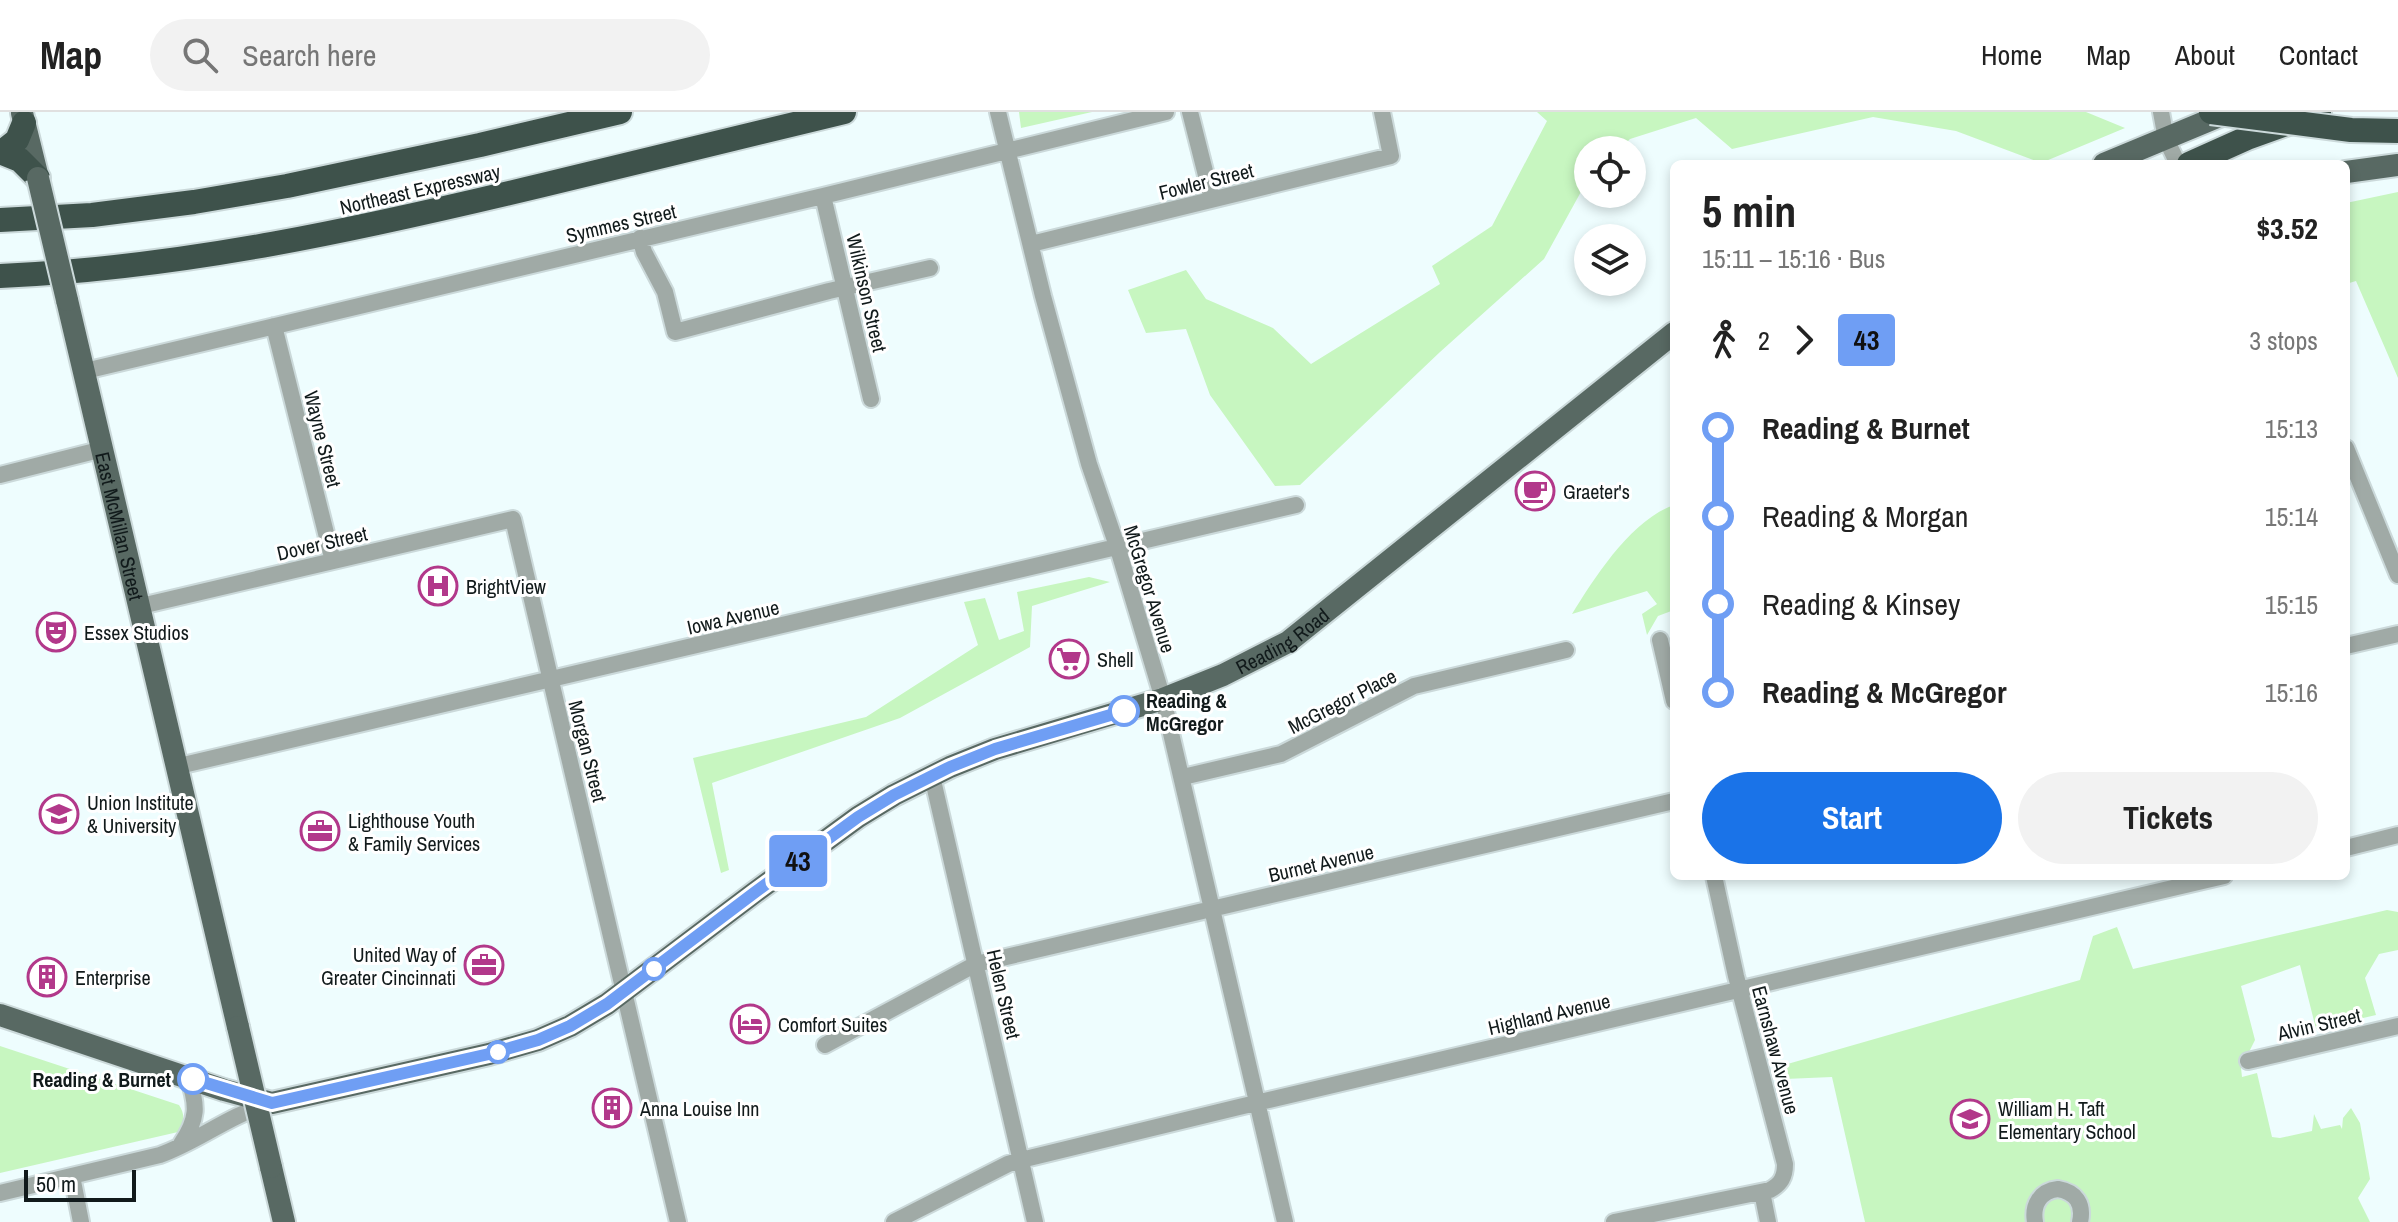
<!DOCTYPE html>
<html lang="en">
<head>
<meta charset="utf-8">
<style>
	:root { --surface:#fff; --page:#f2f2f2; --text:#222; --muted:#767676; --line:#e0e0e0; --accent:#1a73e8 }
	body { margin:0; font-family:"Archivo Narrow",sans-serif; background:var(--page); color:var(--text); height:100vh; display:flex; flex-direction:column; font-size:30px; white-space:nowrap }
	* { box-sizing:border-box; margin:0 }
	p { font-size:26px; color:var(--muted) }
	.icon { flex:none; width:44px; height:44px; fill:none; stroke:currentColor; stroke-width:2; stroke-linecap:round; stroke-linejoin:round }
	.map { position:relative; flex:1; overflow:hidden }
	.details { position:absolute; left:1670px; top:48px; width:680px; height:720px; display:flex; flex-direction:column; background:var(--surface); border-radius:12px; box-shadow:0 4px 12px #0003 }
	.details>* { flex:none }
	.badge { padding:0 16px; border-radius:6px; font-size:28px; line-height:52px }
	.fabs { position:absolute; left:1574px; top:24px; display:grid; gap:16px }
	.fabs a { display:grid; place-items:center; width:72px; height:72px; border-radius:50%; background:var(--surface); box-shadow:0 4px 12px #0003; font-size:40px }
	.scale { position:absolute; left:24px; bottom:20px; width:112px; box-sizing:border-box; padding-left:8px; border:4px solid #111a1b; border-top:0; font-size:22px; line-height:28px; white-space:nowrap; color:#111a1b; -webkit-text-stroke:6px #fff; paint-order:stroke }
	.map>.badge { position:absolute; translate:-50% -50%; box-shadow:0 0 0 4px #fff }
	.legs { display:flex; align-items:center; gap:12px; height:88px; padding:0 32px; font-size:26px }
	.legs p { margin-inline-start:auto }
	.overview { display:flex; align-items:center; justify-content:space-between; height:136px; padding:0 32px }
	h1 { font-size:44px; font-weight:800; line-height:60px }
	.action { display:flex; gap:16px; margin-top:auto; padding:16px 32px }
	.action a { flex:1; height:92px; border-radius:48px; background:var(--accent); color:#fff; font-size:32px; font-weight:800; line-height:92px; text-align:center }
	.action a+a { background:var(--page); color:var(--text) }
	ul { padding:0 32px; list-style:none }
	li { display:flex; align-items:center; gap:28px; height:88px; font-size:30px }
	li i { display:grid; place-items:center; width:12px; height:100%; margin:0 10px; background:currentColor }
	li i::after { content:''; width:20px; height:20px; margin:-10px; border:6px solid; border-radius:50%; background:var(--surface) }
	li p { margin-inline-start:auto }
	li:first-child i { background:linear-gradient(#0000 50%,currentColor 0) }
	li:last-child i { background:linear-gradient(currentColor 50%,#0000 0) }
	header { display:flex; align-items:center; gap:48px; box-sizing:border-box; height:112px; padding:0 40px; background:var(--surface); border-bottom:2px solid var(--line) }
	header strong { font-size:38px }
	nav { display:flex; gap:44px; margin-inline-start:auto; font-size:28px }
	.search { width:560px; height:72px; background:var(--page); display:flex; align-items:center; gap:20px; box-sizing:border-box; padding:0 28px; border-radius:44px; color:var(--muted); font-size:30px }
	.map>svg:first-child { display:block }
</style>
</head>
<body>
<header>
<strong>Map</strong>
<div class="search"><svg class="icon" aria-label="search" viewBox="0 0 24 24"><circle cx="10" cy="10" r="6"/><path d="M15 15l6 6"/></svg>Search here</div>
<nav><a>Home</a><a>Map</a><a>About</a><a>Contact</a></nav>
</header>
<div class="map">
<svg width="2398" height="1110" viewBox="0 0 2398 1110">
	<rect width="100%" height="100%" fill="#eefdfe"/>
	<path fill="#c7f6c0" d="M1019,0H1092L1021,16Z
		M1537,0H2086L2125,16L2041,51L1956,19L1873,5L1732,37L1696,6L1630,27L1619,38H1588V67L1544,147L1440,240L1300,373L1275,374L1210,283L1186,217L1146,221L1128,178L1186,158L1206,187L1273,216L1311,252L1440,172L1432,154L1492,114L1547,9Z
		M2398,80V266L2356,169L2346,172V91Z
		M1674,393V498L1658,504L1647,523L1642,502L1657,492L1647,479L1572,502C1595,465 1631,408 1674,393Z
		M1089,465L1110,470L1032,494L1030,535L900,606L712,671L729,758L721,761L693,646L866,605L978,533L964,490L985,486L999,528L1024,519L1017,480Z
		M2387,798L2398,800V838L2379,842L2365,866L2376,903L2316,917L2300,853L2241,874L2255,928L2241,956L2242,965L2257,961L2272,1025L2280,1026L2312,1019L2314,1002L2321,1017L2340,1013L2342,1017L2343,1006L2351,996L2360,1011L2370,1067L2358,1086L2370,1110H1865L1832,965L1785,967L1784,953L2080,868L2093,824L2117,815L2133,857Z
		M0,934L179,993C185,1002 185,1011 178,1020L0,1061Z"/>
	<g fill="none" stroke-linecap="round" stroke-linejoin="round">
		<defs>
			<path id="minor" d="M998,0L1043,184L1089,352L1118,437L1163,587L1285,1110
				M1190,0L1212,87
				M2161,0L2166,27L2178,52
				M823,84L871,287
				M640,126L644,140L665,180L675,220L829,179L930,156
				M1031,132L1391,44L1382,0
				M274,214L333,449
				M85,259L823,84L1166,0
				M2346,336L2398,463
				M0,363L103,337
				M141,494L513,407L678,1110
				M1660,528L1674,589
				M2346,534L2398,522
				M179,654L1296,393
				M932,664L1035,1110
				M1183,665L1281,642L1414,574L1566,538
				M2346,736L2398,723
				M825,933L976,852L1674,689
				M2248,949L2398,914
				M181,1032C198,1007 198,994 188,965
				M72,1064L81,1110
				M1762,1080L1768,1110
				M0,1081L160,1043C197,1030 228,1004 266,993
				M894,1110L1008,1052L1021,1048L1239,995L2224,764
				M1614,1110L1770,1078C1781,1072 1785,1065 1785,1052L1736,864L1714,764
				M2035,1110C2032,1093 2040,1079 2058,1077C2076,1080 2084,1092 2080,1110"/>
			<g id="major">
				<path d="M22,1L38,66"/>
				<path d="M2104,52L2229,0"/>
				<path d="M2346,60L2398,53"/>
				<path id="s1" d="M67,188L238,915"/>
				<path id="s2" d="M0,903L224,978L272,991L489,942L538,928L570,914L607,892L754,781L858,705L894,683L950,655L995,637L1163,587L1223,563L1288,530L1674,221"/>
				<path d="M271,1055L284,1110"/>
			</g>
			<path id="highway" d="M0,40L20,48L38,66
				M2,40L17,28L24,11
				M2189,52L2247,26L2319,0
				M0,108L92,103L194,90L287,74L480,33L620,0
				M0,164C185,156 364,116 543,73C643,49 744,24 844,0"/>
		</defs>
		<use href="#minor" stroke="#cbd9da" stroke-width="20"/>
		<use href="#major" stroke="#cbd9da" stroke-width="26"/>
		<use href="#highway" stroke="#cbd9da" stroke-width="28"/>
		<use href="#minor" stroke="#a0aaa6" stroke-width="16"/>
		<use href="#major" stroke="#586963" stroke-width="22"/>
		<use href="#highway" stroke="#3e524b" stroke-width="24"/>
		<defs>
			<path id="major-bridge" d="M38,66L67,188
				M238,915L271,1055"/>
			<path id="highway-bridge" d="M2211,0L2351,18L2398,19"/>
		</defs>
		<use href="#major-bridge" stroke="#cbd9da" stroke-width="26" stroke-linecap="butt"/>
		<use href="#highway-bridge" stroke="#cbd9da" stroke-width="28" stroke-linecap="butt"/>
		<use href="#major-bridge" stroke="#586963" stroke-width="22"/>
		<use href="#highway-bridge" stroke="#3e524b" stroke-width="24"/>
	</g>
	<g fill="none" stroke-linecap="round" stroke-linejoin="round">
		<defs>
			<path id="line-1" d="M193,967L272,991L489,942L538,928L570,914L607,892L754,781L858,705L894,683L950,655L995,637L1124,599"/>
		</defs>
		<use href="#line-1" stroke="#fff" stroke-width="18"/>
		<use href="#line-1" stroke="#6f9ef4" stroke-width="12"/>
	</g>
	<defs>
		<symbol id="cafe-ring" viewBox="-11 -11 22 22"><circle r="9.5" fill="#fff" stroke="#b2388a" stroke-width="1.5"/><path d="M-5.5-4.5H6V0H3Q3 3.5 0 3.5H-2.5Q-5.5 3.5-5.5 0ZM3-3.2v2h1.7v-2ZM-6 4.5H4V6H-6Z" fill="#b2388a"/></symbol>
		<symbol id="hospital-ring" viewBox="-11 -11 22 22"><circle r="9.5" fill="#fff" stroke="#b2388a" stroke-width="1.5"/><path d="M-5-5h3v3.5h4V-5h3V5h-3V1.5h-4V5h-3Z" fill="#b2388a"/></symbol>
		<symbol id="theatre-ring" viewBox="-11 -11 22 22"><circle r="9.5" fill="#fff" stroke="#b2388a" stroke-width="1.5"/><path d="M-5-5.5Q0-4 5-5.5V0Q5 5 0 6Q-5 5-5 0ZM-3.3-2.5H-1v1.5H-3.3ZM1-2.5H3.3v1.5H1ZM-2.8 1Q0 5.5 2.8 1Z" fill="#b2388a"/></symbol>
		<symbol id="supermarket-ring" viewBox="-11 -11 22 22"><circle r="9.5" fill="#fff" stroke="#b2388a" stroke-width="1.5"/><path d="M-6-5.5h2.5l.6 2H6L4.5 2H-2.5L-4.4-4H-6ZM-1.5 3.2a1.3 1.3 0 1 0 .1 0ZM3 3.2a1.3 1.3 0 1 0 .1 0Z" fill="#b2388a"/></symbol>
		<symbol id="university-ring" viewBox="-11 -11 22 22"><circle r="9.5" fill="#fff" stroke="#b2388a" stroke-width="1.5"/><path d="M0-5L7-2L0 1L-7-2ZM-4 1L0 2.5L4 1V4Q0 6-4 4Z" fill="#b2388a"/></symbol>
		<symbol id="office-ring" viewBox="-11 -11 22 22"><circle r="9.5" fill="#fff" stroke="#b2388a" stroke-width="1.5"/><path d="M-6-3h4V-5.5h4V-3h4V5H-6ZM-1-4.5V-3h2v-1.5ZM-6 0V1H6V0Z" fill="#b2388a"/></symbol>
		<symbol id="building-ring" viewBox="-11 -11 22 22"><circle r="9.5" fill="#fff" stroke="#b2388a" stroke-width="1.5"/><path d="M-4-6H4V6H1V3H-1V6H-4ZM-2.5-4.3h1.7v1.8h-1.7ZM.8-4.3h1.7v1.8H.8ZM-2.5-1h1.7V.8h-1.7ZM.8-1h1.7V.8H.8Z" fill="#b2388a"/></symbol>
		<symbol id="hotel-ring" viewBox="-11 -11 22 22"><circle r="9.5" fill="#fff" stroke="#b2388a" stroke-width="1.5"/><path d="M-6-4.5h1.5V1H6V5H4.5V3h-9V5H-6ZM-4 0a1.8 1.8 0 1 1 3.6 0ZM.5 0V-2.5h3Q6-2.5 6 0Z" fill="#b2388a"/></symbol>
		<symbol id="school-ring" viewBox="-11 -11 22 22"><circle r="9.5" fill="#fff" stroke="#b2388a" stroke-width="1.5"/><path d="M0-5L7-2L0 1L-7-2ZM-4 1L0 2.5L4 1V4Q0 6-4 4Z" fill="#b2388a"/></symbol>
	</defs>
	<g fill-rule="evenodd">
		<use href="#cafe-ring" x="1513" y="357" width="44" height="44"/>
		<use href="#hospital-ring" x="416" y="452" width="44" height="44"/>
		<use href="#theatre-ring" x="34" y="498" width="44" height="44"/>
		<use href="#supermarket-ring" x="1047" y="525" width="44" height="44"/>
		<use href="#university-ring" x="37" y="680" width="44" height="44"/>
		<use href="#office-ring" x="298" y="697" width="44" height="44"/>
		<use href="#office-ring" x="462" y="831" width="44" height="44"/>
		<use href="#building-ring" x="25" y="843" width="44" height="44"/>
		<use href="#hotel-ring" x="728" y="890" width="44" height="44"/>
		<use href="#building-ring" x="590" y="974" width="44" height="44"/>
		<use href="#school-ring" x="1948" y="985" width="44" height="44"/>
	</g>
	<g fill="#fff" stroke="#6f9ef4" stroke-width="4">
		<circle cx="1124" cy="599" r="14"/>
		<circle cx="654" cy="857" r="10"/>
		<circle cx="498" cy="940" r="10"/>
		<circle cx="193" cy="967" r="14"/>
	</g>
	<g text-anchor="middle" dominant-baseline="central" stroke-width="6" stroke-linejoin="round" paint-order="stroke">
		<g font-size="20" fill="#111a1b" stroke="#fff">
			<text transform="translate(1206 69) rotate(-14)">Fowler Street</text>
			<text transform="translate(420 77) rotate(-13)">Northeast Expressway</text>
			<text transform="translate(621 111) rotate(-13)">Symmes Street</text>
			<text transform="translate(867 181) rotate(77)">Wilkinson Street</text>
			<text transform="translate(323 327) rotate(76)">Wayne Street</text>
			<text stroke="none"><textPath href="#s1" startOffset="232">East McMillan Street</textPath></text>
			<text transform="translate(322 431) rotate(-13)">Dover Street</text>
			<text transform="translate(1150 477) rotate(73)">McGregor Avenue</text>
			<text transform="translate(733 505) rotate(-13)">Iowa Avenue</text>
			<text stroke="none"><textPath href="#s2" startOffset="1412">Reading Road</textPath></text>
			<text transform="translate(1342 589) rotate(-27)">McGregor Place</text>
			<text transform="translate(588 639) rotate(76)">Morgan Street</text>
			<text transform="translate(1321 751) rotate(-13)">Burnet Avenue</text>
			<text transform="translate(1004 882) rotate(77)">Helen Street</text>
			<text transform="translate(1549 902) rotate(-13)">Highland Avenue</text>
			<text transform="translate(2319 912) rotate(-13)">Alvin Street</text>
			<text transform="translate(1776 938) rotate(75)">Earnshaw Avenue</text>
		</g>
		<g font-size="20" fill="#111a1b" stroke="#fff" text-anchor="start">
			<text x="1563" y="379">Graeter's</text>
			<text x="466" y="474">BrightView</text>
			<text x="84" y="520">Essex Studios</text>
			<text x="1097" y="547">Shell</text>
			<text x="87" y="690">Union Institute<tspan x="87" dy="23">&amp; University</tspan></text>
			<text x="348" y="708">Lighthouse Youth<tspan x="348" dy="23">&amp; Family Services</tspan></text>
			<text x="456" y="842" text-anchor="end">United Way of<tspan x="456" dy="23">Greater Cincinnati</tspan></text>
			<text x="75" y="865">Enterprise</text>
			<text x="778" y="912">Comfort Suites</text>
			<text x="640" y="996">Anna Louise Inn</text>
			<text x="1998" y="996">William H. Taft<tspan x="1998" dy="23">Elementary School</tspan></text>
		</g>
		<g font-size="20" font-weight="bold" fill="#111a1b" stroke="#fff" text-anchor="start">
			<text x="1146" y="588">Reading &amp;<tspan x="1146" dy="23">McGregor</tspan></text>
			<text x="171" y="967" text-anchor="end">Reading &amp; Burnet</text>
		</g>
	</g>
</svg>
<div class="fabs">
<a><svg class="icon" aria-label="locate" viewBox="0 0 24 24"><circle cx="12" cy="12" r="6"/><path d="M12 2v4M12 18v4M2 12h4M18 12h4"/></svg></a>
<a><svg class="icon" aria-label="layers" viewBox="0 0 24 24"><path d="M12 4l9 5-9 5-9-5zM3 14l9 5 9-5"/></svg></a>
</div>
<div class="scale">50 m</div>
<b class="badge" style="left:798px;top:749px;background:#6f9ef4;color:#111">43</b>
<section class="details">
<div class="overview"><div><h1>5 min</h1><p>15:11 – 15:16 · Bus</p></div><b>$3.52</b></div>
<div class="legs"><svg class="icon" aria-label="walk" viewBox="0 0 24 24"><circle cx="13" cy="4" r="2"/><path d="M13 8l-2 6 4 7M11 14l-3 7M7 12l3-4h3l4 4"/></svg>2<svg class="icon" aria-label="forward" viewBox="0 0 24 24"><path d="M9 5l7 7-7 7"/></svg><b class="badge" style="background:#6f9ef4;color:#111">43</b><p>3 stops</p></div>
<ul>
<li><i style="color:#6f9ef4"></i><b>Reading &amp; Burnet</b><p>15:13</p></li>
<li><i style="color:#6f9ef4"></i><span>Reading &amp; Morgan</span><p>15:14</p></li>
<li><i style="color:#6f9ef4"></i><span>Reading &amp; Kinsey</span><p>15:15</p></li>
<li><i style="color:#6f9ef4"></i><b>Reading &amp; McGregor</b><p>15:16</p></li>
</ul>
<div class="action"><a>Start</a><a>Tickets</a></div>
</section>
</div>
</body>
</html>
